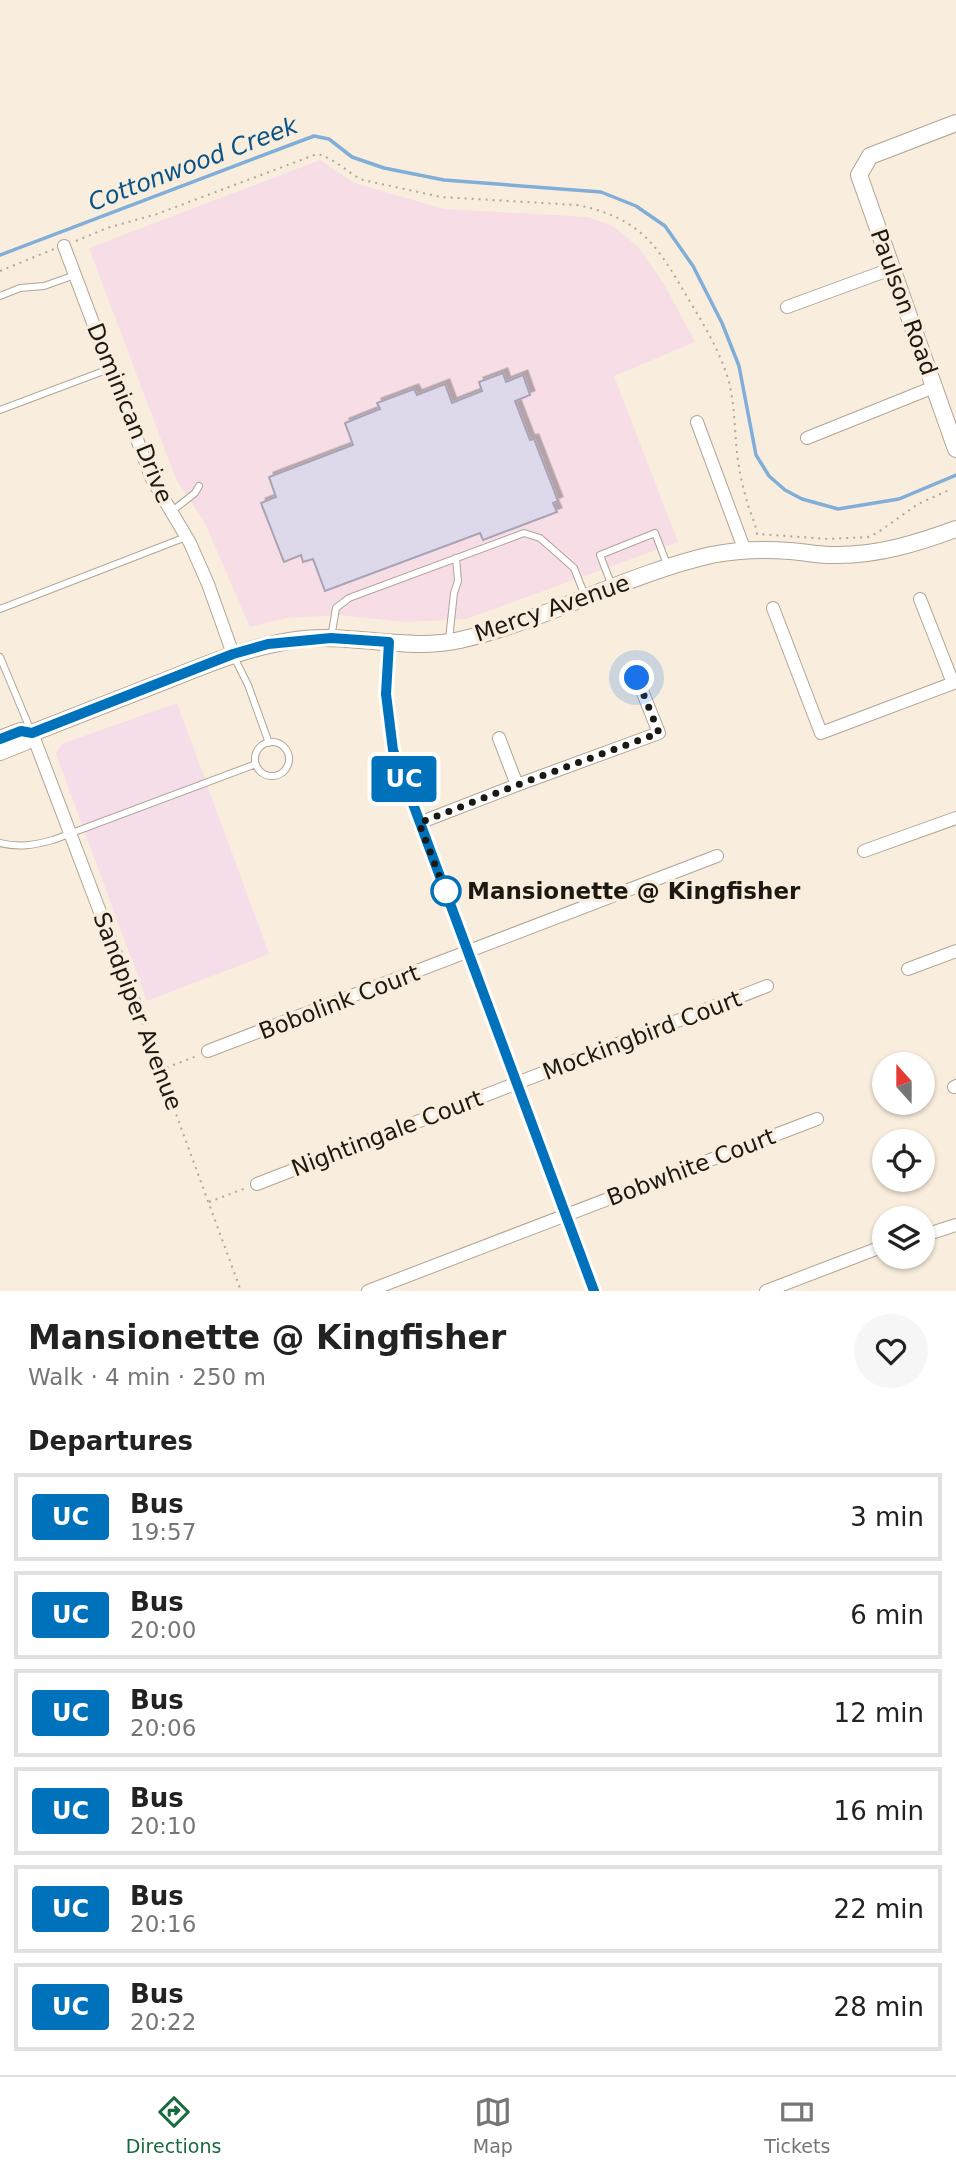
<!DOCTYPE html>
<html lang="en">
<head>
<meta charset="utf-8">
<style>
	:root { --surface:#fff; --page:#f6f6f6; --text:#222; --muted:#767676; --line:#e0e0e0; --accent:#186b3c }
	body { margin:0; font-family:"DejaVu Sans",sans-serif; background:var(--page); color:var(--text); height:100vh; display:flex; flex-direction:column; font-size:26px; white-space:nowrap }
	* { box-sizing:border-box; margin:0 }
	p { font-size:23px; color:var(--muted) }
	.icon { flex:none; width:38px; height:38px; fill:none; stroke:currentColor; stroke-width:2; stroke-linecap:round; stroke-linejoin:round }
	.map { position:relative; height:1291px; overflow:hidden }
	.sheet { display:flex; flex-direction:column; background:var(--surface); flex:1 }
	.sheet>* { flex:none }
	.badge { padding:0 14px; border-radius:5px; font-size:24px; line-height:46px }
	.needle { width:46px; rotate:339deg }
	.controls { position:absolute; left:872px; top:1052px; display:grid; gap:14px }
	.controls a { display:grid; place-items:center; width:63px; height:63px; border-radius:50%; background:var(--surface); box-shadow:0 2px 5px #0004; font-size:35px }
	.you { position:absolute; width:35px; height:35px; margin:-18px; border:5px solid #fff; border-radius:50%; background:#1a73e8; box-shadow:0 0 0 10px #1a73e833 }
	.map>.badge { position:absolute; translate:-50% -50%; box-shadow:0 0 0 4px #fff }
	h2 { padding:0 28px; font-size:26px; line-height:63px }
	.round { display:grid; place-items:center; flex:none; width:74px; height:74px; border-radius:37px; background:var(--page) }
	.head { display:flex; align-items:center; justify-content:space-between; height:119px; padding:0 28px }
	h1 { font-size:33px; font-weight:700; line-height:52px }
	ul { padding:0; list-style:none }
	li { display:flex; align-items:center; gap:21px; height:88px; margin:0 14px 10px; padding:0 14px; border:4px solid var(--line); border-radius:0px }
	li div { flex:1 }
	li b { display:block; font-size:26px }
	li em { font-style:normal }
	li .badge { min-width:77px; font-weight:700; text-align:center }
	.dock { display:flex; justify-content:space-around; align-items:center; height:98px; border-top:2px solid var(--line); background:var(--surface); font-size:19px; color:var(--muted) }
	.dock a { display:grid; justify-items:center; gap:4px }
	.dock .current { color:var(--accent) }
	.map>svg:first-child { display:block }
</style>
</head>
<body>
<div class="map">
<svg width="956" height="1291" viewBox="0 0 956 1291">
	<defs>
		<filter id="shadow"><feDropShadow dx="4.5" dy="-4.5" stdDeviation="0" flood-color="#0004"/></filter>
	</defs>
	<rect width="100%" height="100%" fill="#f9eddd"/>
	<path fill="#f5ddea" d="M177,703L269,954L147,1001L56,754L62,744Z"/>
	<path fill="#f6dde6" d="M320,160L354,183L444,209L588,217L613,226L638,247L664,284L695,342L614,376L678,542L466,619L405,622L340,615L286,618L250,627L204,521L176,479L89,248Z"/>
	<g fill="none" stroke-linecap="round" stroke-linejoin="round">
		<path stroke="#80aed8" stroke-width="3.5" d="M0,255L314,136L329,139L352,157L384,168L444,180L601,192L636,206L665,226L693,266L722,323L739,366L756,455L769,476L785,490L802,499L838,509L899,499L956,475"/>
	</g>
	<path fill="#ddd8ea" stroke="#a8a3b4" stroke-width="2" filter="url(#shadow)" d="M503,373L506,382L523,375L530,395L515,401L530,440L534,439L558,501L553,503L557,512L483,540L480,533L325,591L313,559L303,562L301,555L284,562L261,503L276,497L269,477L353,445L345,423L380,409L377,403L414,389L417,395L445,384L452,403L482,391L479,382Z"/>
	<g fill="none" stroke-linecap="round" stroke-linejoin="round">
		<defs>
			<path id="service" d="M0,296L20,288L44,286L75,275
				M0,410L109,369
				M172,511L195,493L199,486
				M612,586L600,555L655,533L668,567
				M0,609L186,537
				M331,638L336,608L349,598L524,533L540,538L574,568L585,596
				M449,639L454,593L458,581L456,558
				M0,657L31,731
				M234,657L248,685L269,743
				M255 759a17 17 0 1 1 34 0a17 17 0 1 1-34 0Z
				M0,843C19,848 34,845 53,840L256,764"/>
			<path id="minor" d="M64,246L152,479L190,543L208,584L233,654
				M787,307L891,269
				M697,422L745,551
				M807,438L934,387
				M920,599L953,683
				M773,608L821,733L956,682
				M389,642L386,694L393,750L594,1291
				M32,733L135,1004
				M499,738L517,785
				M419,823L517,785L659,733L637,678
				M864,851L956,818
				M908,969L956,951
				M208,1051L717,856
				M954,1087L956,1086
				M257,1184L767,986
				M922,1236L956,1225
				M368,1291L817,1119
				M766,1291L884,1246"/>
			<path id="tertiary" d="M956,123L870,156L859,175L956,449
				M0,739L21,731L32,733C78,715 124,697 170,679C212,662 252,646 296,640C350,632 407,652 460,640C546,620 625,575 711,555C736,550 765,549 790,551C806,552 822,556 838,555C879,555 918,543 956,529
				M0,752L25,742L32,733"/>
		</defs>
		<use href="#service" stroke="#b0a596" stroke-width="8"/>
		<use href="#minor" stroke="#b0a596" stroke-width="14"/>
		<use href="#tertiary" stroke="#b0a596" stroke-width="18"/>
		<path stroke="#b0a79a" stroke-width="2" stroke-dasharray="2 5" stroke-linecap="butt" d="M76,241L107,228L157,214L317,154C335,158 347,173 363,180L441,197L577,205C646,219 659,250 692,305C707,330 721,354 729,382C736,410 734,439 739,467C741,480 745,495 749,508C752,517 756,525 757,534L829,539L868,537L877,533L918,504L949,490
			M0,271L54,249
			M140,1016L241,1291
			M160,1070L197,1056
			M209,1202L246,1188"/>
		<use href="#service" stroke="#fff" stroke-width="6"/>
		<use href="#minor" stroke="#fff" stroke-width="12"/>
		<use href="#tertiary" stroke="#fff" stroke-width="16"/>
	</g>
	<g fill="none" stroke-linecap="round" stroke-linejoin="round">
		<defs>
			<path id="line" d="M0,739L21,731L32,733L233,654L268,644L331,638L389,642L386,694L393,750L594,1291"/>
		</defs>
		<use href="#line" stroke="#fff" stroke-width="16"/>
		<use href="#line" stroke="#0072bc" stroke-width="10"/>
		<path stroke="#1c1812" stroke-width="7" stroke-dasharray="0 12.6" d="M446,891L449,901L419,823L517,785L659,733L637,678"/>
	</g>
	<circle fill="#fff" stroke="#0072bc" stroke-width="3.5" cx="446" cy="891" r="14"/>
	<g text-anchor="middle" dominant-baseline="central" stroke-width="7" stroke-linejoin="round" paint-order="stroke">
		<g font-size="23" fill="#1c1812" stroke="#f9eddd">
			<text transform="translate(904 302) rotate(70)">Paulson Road</text>
			<text transform="translate(130 413) rotate(68)">Dominican Drive</text>
			<text transform="translate(552 608) rotate(-19)">Mercy Avenue</text>
			<text transform="translate(339 1002) rotate(-21)">Bobolink Court</text>
			<text transform="translate(138 1011) rotate(69)">Sandpiper Avenue</text>
			<text transform="translate(642 1035) rotate(-21)">Mockingbird Court</text>
			<text transform="translate(387 1133) rotate(-21)">Nightingale Court</text>
			<text transform="translate(691 1167) rotate(-21)">Bobwhite Court</text>
		</g>
		<g font-size="23" font-weight="bold" fill="#1c1812" stroke="#f9eddd" text-anchor="start">
			<text x="467" y="891">Mansionette @ Kingfisher</text>
		</g>
		<g font-size="24" font-style="italic" fill="#075287" stroke="#f9eddd">
			<text transform="translate(193 164) rotate(-21)">Cottonwood Creek</text>
		</g>
	</g>
</svg>
<div class="controls">
<a><svg class="needle" viewBox="-14 -14 28 28"><path d="M0-13l5 13h-10z" fill="#e53935"/><path d="M0 13l5-13h-10z" fill="#767676"/></svg></a>
<a><svg class="icon" aria-label="locate" viewBox="0 0 24 24"><circle cx="12" cy="12" r="6"/><path d="M12 2v4M12 18v4M2 12h4M18 12h4"/></svg></a>
<a><svg class="icon" aria-label="layers" viewBox="0 0 24 24"><path d="M12 4l9 5-9 5-9-5zM3 14l9 5 9-5"/></svg></a>
</div>
<div class="you" style="left:637px;top:678px"></div>
<b class="badge" style="left:404px;top:779px;background:#0072bc;color:#fff">UC</b>
</div>
<section class="sheet">
<div class="head"><div><h1>Mansionette @ Kingfisher</h1><p>Walk · 4 min · 250 m</p></div><a class="round"><svg class="icon" aria-label="heart" viewBox="0 0 24 24"><path d="M12 20l-8-8c-3-5 5-10 8-4 3-6 11-1 8 4z"/></svg></a></div>
<h2>Departures</h2>
<ul>
<li><span class="badge" style="background:#0072bc;color:#fff">UC</span><div><b>Bus</b><p>19:57</p></div><em>3 min</em></li>
<li><span class="badge" style="background:#0072bc;color:#fff">UC</span><div><b>Bus</b><p>20:00</p></div><em>6 min</em></li>
<li><span class="badge" style="background:#0072bc;color:#fff">UC</span><div><b>Bus</b><p>20:06</p></div><em>12 min</em></li>
<li><span class="badge" style="background:#0072bc;color:#fff">UC</span><div><b>Bus</b><p>20:10</p></div><em>16 min</em></li>
<li><span class="badge" style="background:#0072bc;color:#fff">UC</span><div><b>Bus</b><p>20:16</p></div><em>22 min</em></li>
<li><span class="badge" style="background:#0072bc;color:#fff">UC</span><div><b>Bus</b><p>20:22</p></div><em>28 min</em></li>
</ul>
</section>
<nav class="dock">
<a class="current"><svg class="icon" aria-label="directions" viewBox="0 0 24 24"><path d="M12 3l9 9-9 9-9-9zM9 14v-3h6M13 9l2 2-2 2"/></svg>Directions</a>
<a><svg class="icon" aria-label="map" viewBox="0 0 24 24"><path d="M3 6l6-2 6 2 6-2v14l-6 2-6-2-6 2zM9 4v14M15 6v14"/></svg>Map</a>
<a><svg class="icon" aria-label="tickets" viewBox="0 0 24 24"><path d="M3 7h18v10H3zM15 7v10"/></svg>Tickets</a>
</nav>
</body>
</html>
